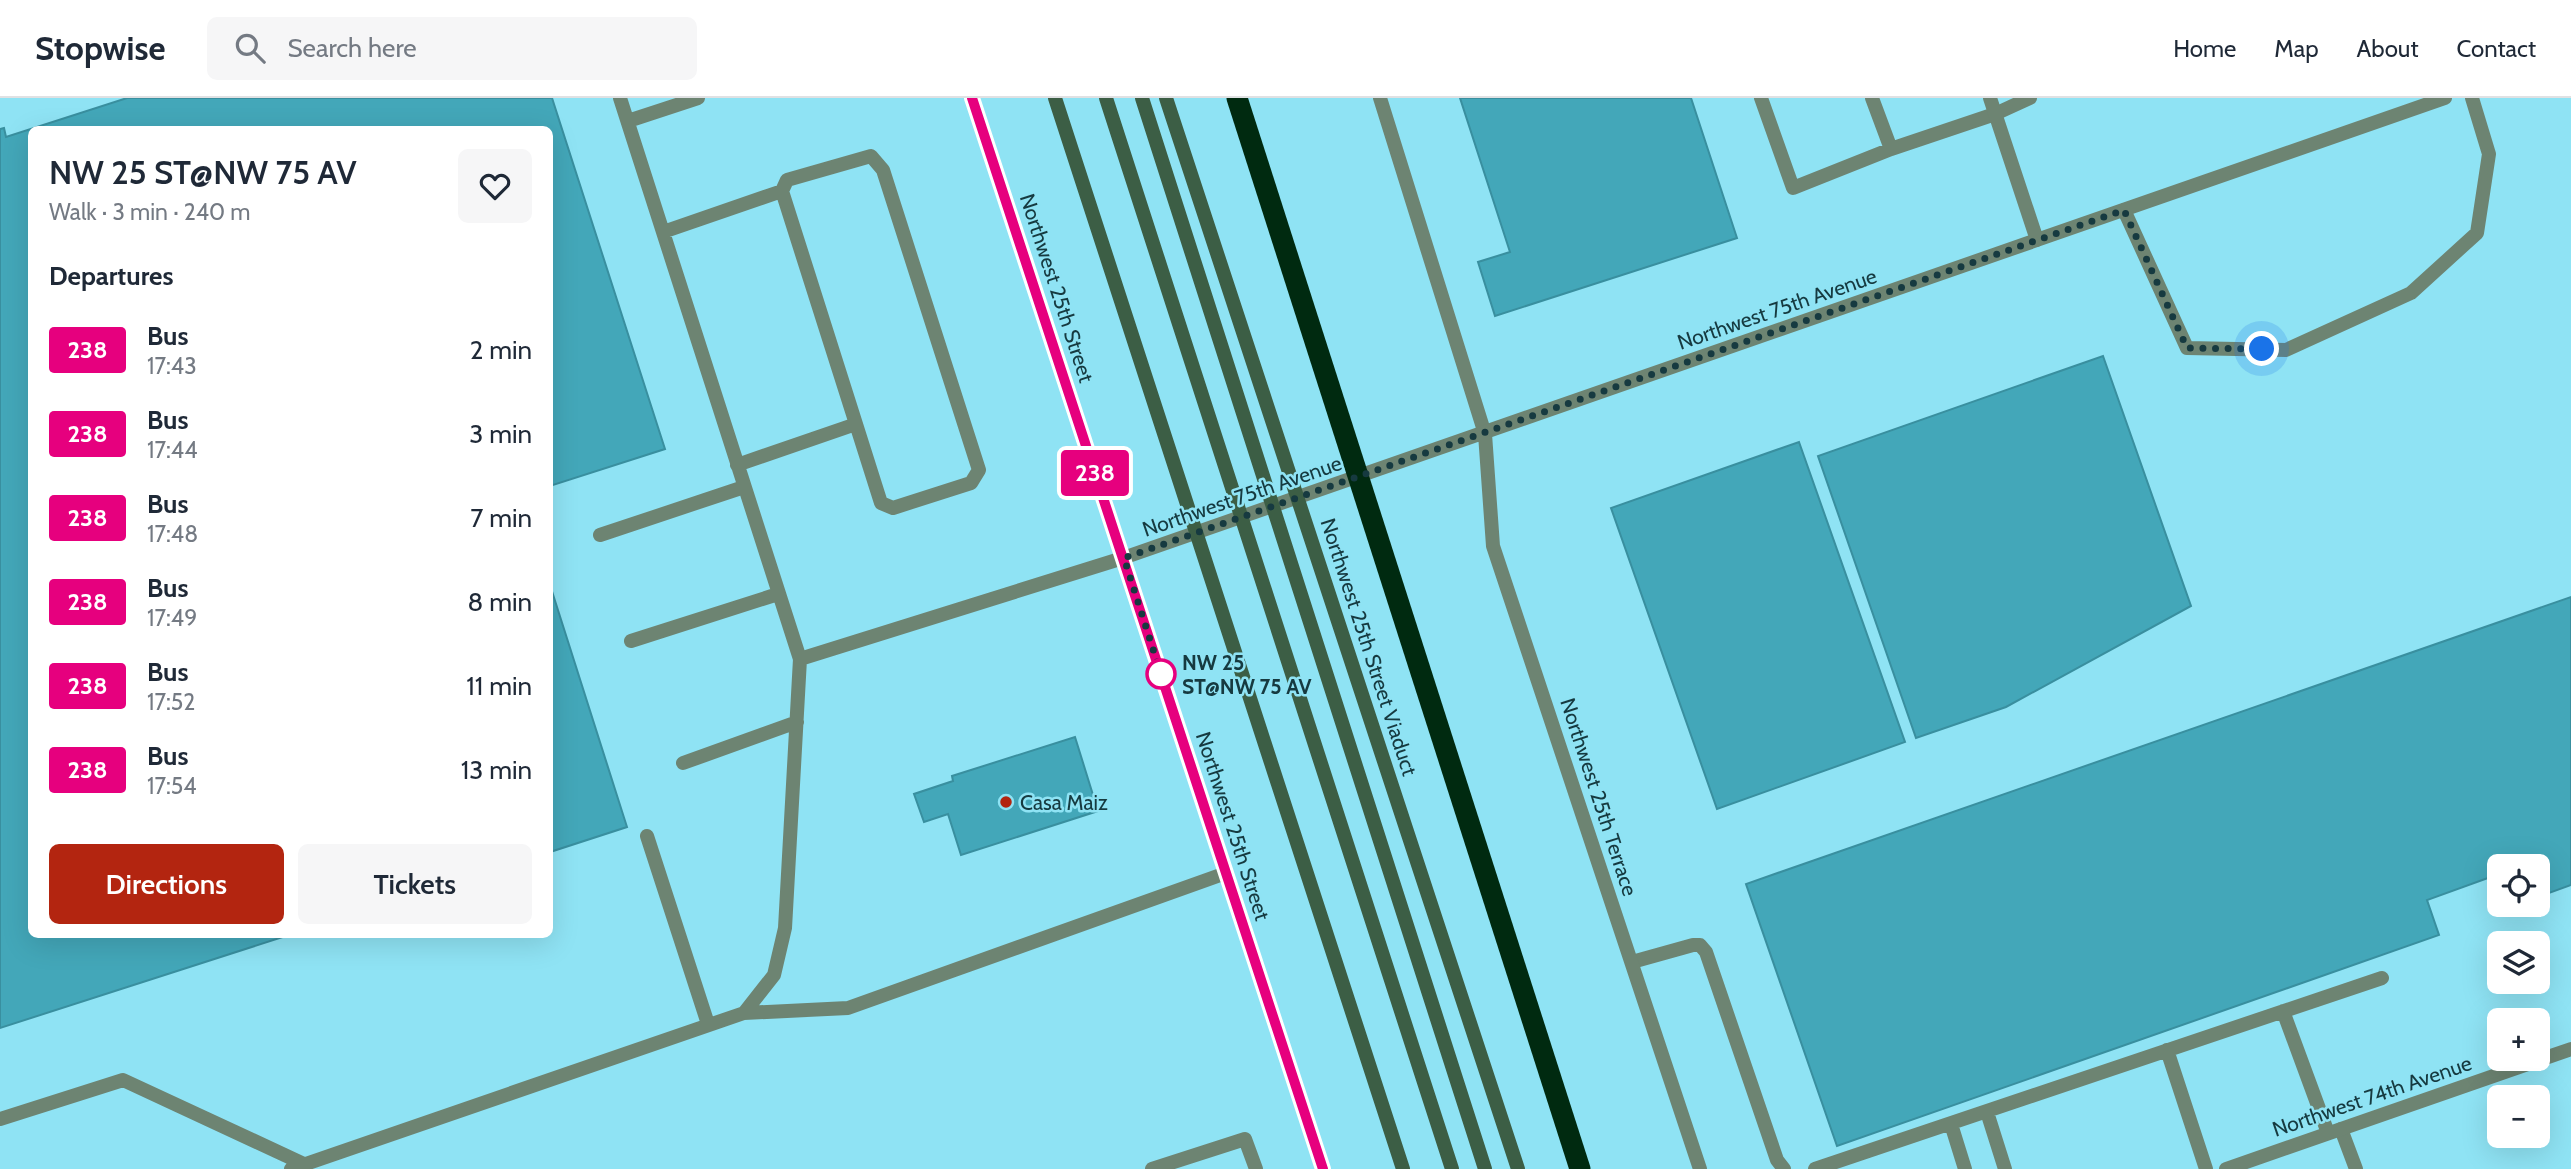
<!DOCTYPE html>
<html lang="en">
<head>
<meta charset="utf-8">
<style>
	:root { --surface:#fff; --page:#f6f6f7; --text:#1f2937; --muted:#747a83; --line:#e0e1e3; --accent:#b32510 }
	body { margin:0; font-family:Cabin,sans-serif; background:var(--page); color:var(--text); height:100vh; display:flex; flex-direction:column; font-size:26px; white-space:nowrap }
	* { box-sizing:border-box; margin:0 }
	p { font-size:23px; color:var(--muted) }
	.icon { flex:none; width:38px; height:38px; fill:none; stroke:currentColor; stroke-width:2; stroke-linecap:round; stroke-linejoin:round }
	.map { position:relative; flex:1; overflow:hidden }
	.sheet { position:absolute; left:28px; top:28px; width:525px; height:812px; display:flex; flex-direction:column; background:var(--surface); border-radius:10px; box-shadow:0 7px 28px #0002 }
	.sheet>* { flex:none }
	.badge { padding:0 14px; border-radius:5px; font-size:24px; line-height:46px }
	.buttons { position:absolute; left:2487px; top:756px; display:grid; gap:14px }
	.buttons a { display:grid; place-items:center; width:63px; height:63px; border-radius:10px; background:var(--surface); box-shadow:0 7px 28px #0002; font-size:35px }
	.you { position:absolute; width:35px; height:35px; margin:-18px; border:5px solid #fff; border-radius:50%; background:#1a73e8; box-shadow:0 0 0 10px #1a73e833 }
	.map>.badge { position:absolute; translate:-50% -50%; box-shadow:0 0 0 4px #fff }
	h2 { padding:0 21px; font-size:26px; line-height:63px }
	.round { display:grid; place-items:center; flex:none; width:74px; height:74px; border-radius:10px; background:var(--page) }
	.overview { display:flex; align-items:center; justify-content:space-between; height:119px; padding:0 21px }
	h1 { font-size:33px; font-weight:600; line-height:52px }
	.button { display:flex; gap:14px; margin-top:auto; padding:14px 21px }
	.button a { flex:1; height:80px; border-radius:10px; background:var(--accent); color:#fff; font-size:28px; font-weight:600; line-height:80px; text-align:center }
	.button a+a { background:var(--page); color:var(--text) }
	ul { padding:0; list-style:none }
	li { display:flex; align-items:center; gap:21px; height:84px; padding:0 21px }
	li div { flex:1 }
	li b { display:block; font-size:26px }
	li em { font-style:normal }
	li .badge { min-width:77px; font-weight:700; text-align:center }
	header { display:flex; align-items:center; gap:42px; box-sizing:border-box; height:98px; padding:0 35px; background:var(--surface); border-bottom:2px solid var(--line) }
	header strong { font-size:33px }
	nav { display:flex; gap:38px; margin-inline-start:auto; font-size:24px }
	.search { width:490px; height:63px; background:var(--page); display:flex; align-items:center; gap:18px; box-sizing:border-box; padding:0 24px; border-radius:10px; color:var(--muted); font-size:26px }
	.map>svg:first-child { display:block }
</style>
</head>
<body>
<header>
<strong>Stopwise</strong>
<div class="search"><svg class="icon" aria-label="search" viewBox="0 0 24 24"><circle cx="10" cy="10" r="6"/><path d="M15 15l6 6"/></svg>Search here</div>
<nav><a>Home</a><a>Map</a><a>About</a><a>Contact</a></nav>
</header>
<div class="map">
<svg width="2571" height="1071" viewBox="0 0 2571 1071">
	<rect width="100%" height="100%" fill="#8fe3f4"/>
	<path fill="#43a7b9" stroke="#398f9f" stroke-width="2" d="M127,0H552L665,351L550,388V32H32V836H292L0,930V31L4,30L6,39Z
		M1460,0H1691L1737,140L1495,218L1478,164L1510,154Z
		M2103,258L2191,508L2006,609L1916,640L1818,358Z
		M1799,344L1905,644L1717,711L1611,410Z
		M550,487L627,729L550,754Z
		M2571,499V787L2538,799V768H2499V776L2427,802L2439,837L1837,1048L1746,786Z
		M1075,639L1098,713L961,757L948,716L924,724L914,696L953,683L952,678Z"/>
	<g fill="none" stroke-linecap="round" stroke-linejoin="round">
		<path stroke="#6d8472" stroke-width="14" d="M1380,0L1485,336
			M1761,0L1793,90L1891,51L1872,0
			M628,23L698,0
			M1891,51L1995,16L2030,0
			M2124,112L2187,250L2286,252L2411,195L2477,135L2489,56L2472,0
			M663,134L782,93
			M737,367L856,326L881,405L893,410L971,385L979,372L883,72L871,58L787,82L782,93L856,326
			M600,437L744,389
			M631,543L778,496
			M800,561L1123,460
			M683,665L797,624
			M647,738L708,926
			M1632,864L1693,847H1700L1706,854L1777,1062L1784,1071
			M2283,913L2328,1035
			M744,915L848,910L1226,775
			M2167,952L2206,1071
			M1987,1014L2005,1071
			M0,1021L123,982L304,1066
			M1951,1026L1965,1071
			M2341,1031L2356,1071
			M291,1071L744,915L774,877L785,830L800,561L620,0
			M1152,1071L1245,1041L1256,1071
			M1815,1071L2382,880"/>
		<path stroke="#6d8472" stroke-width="14" d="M1990,0L2037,142
			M1485,336L1493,448L1700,1071
			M1123,460L2445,0
			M2226,1071L2571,951"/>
		<path stroke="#3c5e45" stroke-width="14" d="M972,0L1323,1071
			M1055,0L1403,1071
			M1106,0L1452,1071
			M1142,0L1485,1071
			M1166,0L1518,1071"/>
		<path stroke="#002a10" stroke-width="21" d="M1237,0L1580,1071"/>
	</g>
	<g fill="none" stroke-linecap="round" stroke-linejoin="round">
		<defs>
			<path id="line" d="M972,0L1323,1071"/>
		</defs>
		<use href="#line" stroke="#fff" stroke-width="16"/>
		<use href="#line" stroke="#e6007e" stroke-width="10"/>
		<path stroke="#163a40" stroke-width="7" stroke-dasharray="0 12.6" d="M1161,576L1124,460L2124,112L2187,250L2262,251"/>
	</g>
	<circle fill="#fff" stroke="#e6007e" stroke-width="3.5" cx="1161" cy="576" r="14"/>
	<circle fill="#b32510" stroke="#8fe3f4" stroke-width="2.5" cx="1006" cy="704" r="7"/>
	<g text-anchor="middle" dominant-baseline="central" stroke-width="5" stroke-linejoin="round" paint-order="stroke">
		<g font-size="21" fill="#163a40" stroke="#8fe3f4">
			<text transform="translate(1057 190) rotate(72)">Northwest 25th Street</text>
			<text transform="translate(1777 211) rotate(-19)">Northwest 75th Avenue</text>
			<text transform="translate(1242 398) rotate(-19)">Northwest 75th Avenue</text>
			<text transform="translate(1369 549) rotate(72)">Northwest 25th Street Viaduct</text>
			<text transform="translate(1599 699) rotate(72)">Northwest 25th Terrace</text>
			<text transform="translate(1233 728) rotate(72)">Northwest 25th Street</text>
			<text transform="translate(2372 998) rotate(-19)">Northwest 74th Avenue</text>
		</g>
		<g font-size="21" font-weight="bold" fill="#163a40" stroke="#8fe3f4" text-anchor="start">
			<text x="1182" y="564">NW 25<tspan x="1182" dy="24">ST@NW 75 AV</tspan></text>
		</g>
		<g font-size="21" fill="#163a40" stroke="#8fe3f4" text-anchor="start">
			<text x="1020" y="704">Casa Maiz</text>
		</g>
	</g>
</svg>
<div class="buttons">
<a><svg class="icon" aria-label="locate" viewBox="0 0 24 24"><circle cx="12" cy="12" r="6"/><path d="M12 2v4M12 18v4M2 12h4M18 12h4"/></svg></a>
<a><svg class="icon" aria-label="layers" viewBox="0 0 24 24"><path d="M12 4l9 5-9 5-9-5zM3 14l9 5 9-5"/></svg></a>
<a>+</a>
<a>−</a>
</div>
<div class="you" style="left:2262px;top:251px"></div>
<b class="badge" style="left:1095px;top:375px;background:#e6007e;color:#fff">238</b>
<section class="sheet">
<div class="overview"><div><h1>NW 25 ST@NW 75 AV</h1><p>Walk · 3 min · 240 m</p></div><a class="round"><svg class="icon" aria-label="heart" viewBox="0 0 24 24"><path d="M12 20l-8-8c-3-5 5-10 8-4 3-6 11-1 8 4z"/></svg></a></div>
<h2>Departures</h2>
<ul>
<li><span class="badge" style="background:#e6007e;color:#fff">238</span><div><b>Bus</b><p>17:43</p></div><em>2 min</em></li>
<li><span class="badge" style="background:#e6007e;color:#fff">238</span><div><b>Bus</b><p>17:44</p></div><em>3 min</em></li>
<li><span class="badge" style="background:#e6007e;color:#fff">238</span><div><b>Bus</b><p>17:48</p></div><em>7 min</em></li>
<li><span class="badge" style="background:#e6007e;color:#fff">238</span><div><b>Bus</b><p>17:49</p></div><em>8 min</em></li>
<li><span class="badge" style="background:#e6007e;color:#fff">238</span><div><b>Bus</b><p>17:52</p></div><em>11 min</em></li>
<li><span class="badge" style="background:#e6007e;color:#fff">238</span><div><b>Bus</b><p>17:54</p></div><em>13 min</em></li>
</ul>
<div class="button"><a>Directions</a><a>Tickets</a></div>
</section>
</div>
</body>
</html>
